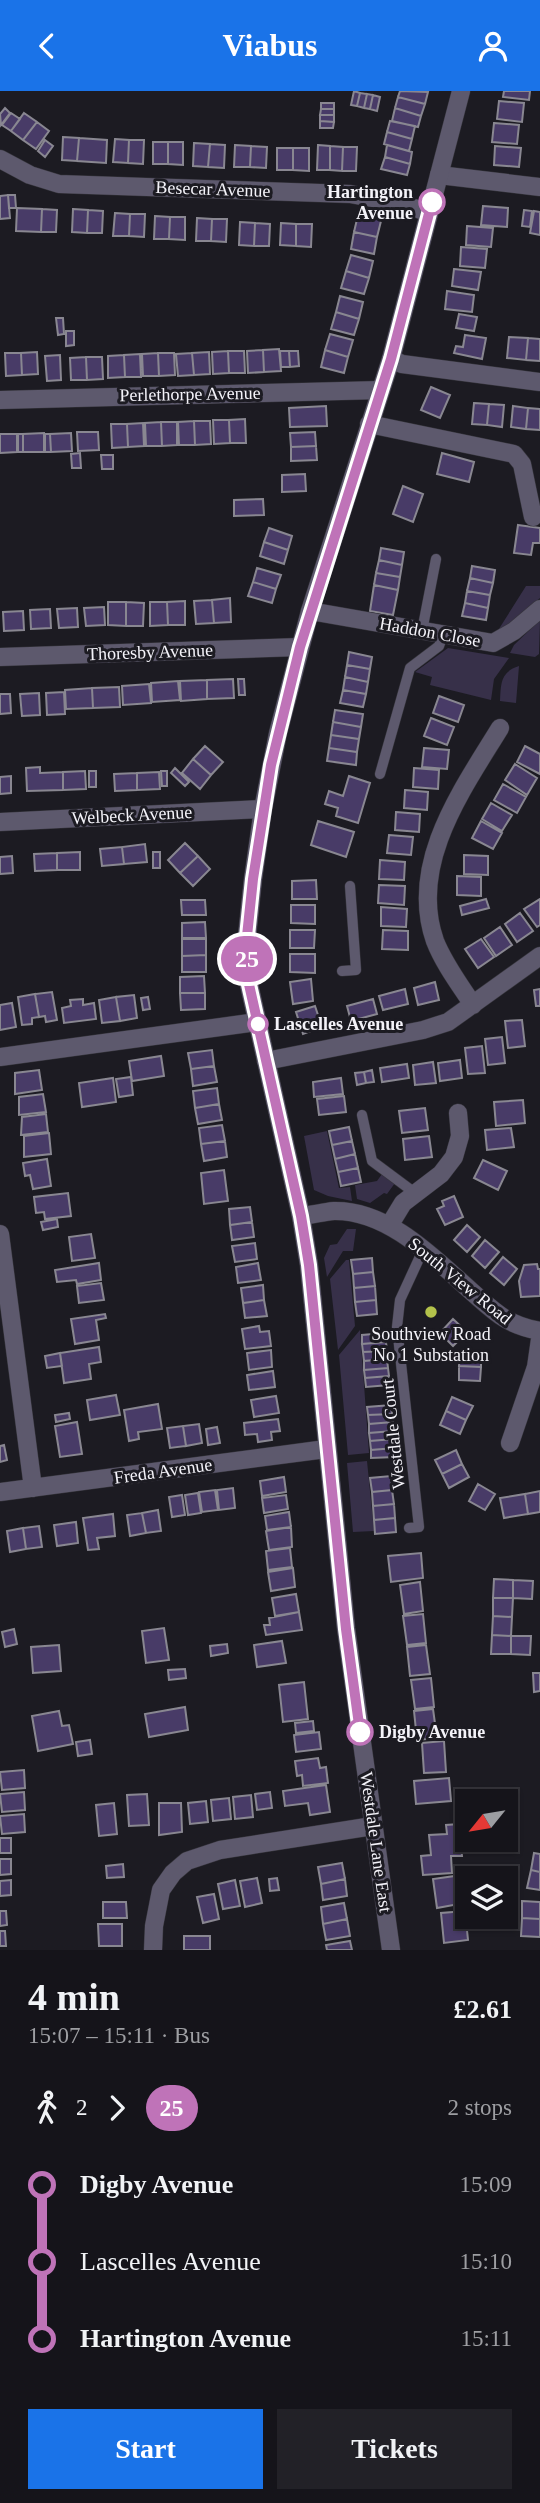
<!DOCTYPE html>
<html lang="en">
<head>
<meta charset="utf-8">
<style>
	:root { --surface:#15141a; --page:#222127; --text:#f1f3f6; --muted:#9d9ea2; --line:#343339; --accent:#1a73e8 }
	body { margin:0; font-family:"Times New Roman",serif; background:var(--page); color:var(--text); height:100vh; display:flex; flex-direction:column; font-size:26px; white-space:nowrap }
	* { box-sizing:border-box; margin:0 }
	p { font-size:23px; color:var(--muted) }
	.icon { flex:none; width:38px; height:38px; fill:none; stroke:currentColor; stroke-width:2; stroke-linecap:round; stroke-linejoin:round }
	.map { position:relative; height:1859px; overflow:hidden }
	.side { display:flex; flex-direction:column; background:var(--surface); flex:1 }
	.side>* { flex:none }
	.badge { padding:0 14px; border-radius:23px; font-size:24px; line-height:46px }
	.needle { width:46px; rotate:240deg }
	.buttons { position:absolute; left:455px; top:1698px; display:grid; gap:14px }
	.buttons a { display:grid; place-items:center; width:63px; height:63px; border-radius:0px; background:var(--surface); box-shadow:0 2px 5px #0004,0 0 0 2px var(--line); font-size:35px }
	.map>.badge { position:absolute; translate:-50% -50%; box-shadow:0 0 0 4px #fff }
	.legs { display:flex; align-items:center; gap:10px; height:77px; padding:0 28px; font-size:23px }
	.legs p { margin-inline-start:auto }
	.summary { display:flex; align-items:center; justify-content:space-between; height:119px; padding:0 28px }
	h1 { font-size:38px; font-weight:700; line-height:52px }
	.button { display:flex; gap:14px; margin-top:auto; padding:14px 28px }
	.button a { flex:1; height:80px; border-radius:0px; background:var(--accent); color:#fff; font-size:28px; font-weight:700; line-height:80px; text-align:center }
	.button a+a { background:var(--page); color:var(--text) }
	ul { padding:0 28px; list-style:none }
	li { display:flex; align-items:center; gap:24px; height:77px; font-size:26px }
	li i { display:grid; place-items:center; width:10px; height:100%; margin:0 9px; background:currentColor }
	li i::after { content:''; width:18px; height:18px; margin:-9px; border:5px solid; border-radius:50%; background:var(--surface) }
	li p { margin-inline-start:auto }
	li:first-child i { background:linear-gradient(#0000 50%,currentColor 0) }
	li:last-child i { background:linear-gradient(currentColor 50%,#0000 0) }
	header { display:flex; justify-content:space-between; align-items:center; height:91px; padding:0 28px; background:var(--accent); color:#fff; font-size:32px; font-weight:700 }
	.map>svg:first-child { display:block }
</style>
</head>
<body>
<header><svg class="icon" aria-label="back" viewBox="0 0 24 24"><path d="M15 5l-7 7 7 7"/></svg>Viabus<svg class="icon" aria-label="person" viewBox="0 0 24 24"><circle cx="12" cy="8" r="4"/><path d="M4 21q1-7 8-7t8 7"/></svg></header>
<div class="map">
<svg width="540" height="1859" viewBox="0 0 540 1859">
	<rect width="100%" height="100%" fill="#1c1b22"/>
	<path fill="#373049" d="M526,495H540V507L505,538L497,541Z
		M540,529L539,563L535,566L510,562L514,554Z
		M448,557L509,567L494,588L491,609L430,594L432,586L415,581Z
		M519,575L516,612L500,610C501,593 500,581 519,575Z
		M327,1040L339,1097L350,1096L352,1110L328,1105L314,1099L304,1045Z
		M382,1083L395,1092L387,1103L384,1102L370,1112L357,1108L355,1094L377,1090Z
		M347,1138H356L353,1160H343L327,1186L324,1167L330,1154L337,1153Z
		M346,1169H349L355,1235L338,1259L330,1188Z
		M360,1239L369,1362L348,1364L339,1264Z
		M367,1370L374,1440L353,1441L347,1372Z"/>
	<path fill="#483b67" stroke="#898791" stroke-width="2" d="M354,0L360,2L357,15L351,14Z
		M400,0L428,1L425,13L398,6Z
		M504,0H530L529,9L503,6Z
		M360,2L367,3L364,17L357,15Z
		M367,3L373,4L370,18L364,17Z
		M373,4L380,6L377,20L370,18Z
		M398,6L425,13L421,25L395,17Z
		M499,10L524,12L522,31L497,28Z
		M321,12H334V18H321Z
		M5,17L10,22L1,34L0,23Z
		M395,17L421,25L418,36L392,30Z
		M321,18H334V24H320Z
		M11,22L20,28L11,40L2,34Z
		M24,22L37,31L23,49L11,40Z
		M320,24H334V31L320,30Z
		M320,30L334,31L333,37H320Z
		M390,30L415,35L412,48L387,41Z
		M37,31L49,40L36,58L23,49Z
		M494,32L519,34L517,53L492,51Z
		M387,41L412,48L409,60L384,53Z
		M63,46L79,47L77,70L62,69Z
		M79,47L107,49L106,72L77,70Z
		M115,48L129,49L128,72L113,71Z
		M45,49L53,55L45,66L38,60Z
		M129,49H144L143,73L128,72Z
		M153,51H168V73H153Z
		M168,51H183V74L168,73Z
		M194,52L210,53L208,76L193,75Z
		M210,53L225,54L224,77L208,76Z
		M235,54L251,55L250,76H234Z
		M318,54L330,55V79H317Z
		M387,54L412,61L410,73L385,66Z
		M251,55L267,56L266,77L250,76Z
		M330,55L343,56L342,80L330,79Z
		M495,55L521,57L519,76L494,74Z
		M343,56H357L356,80H342Z
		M277,57H293V79H277Z
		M293,57H309V80L293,79Z
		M385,66L410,73L407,84L381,78Z
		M8,104H15L16,117H9Z
		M8,104L10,127L0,128V105Z
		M483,115L508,117L507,136L481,134Z
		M17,117L42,118L41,141L16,140Z
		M42,118L57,119L56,141H41Z
		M73,118L88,119L87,142L72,141Z
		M88,119L103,120L102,142H87Z
		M524,119L532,120L530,136L522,135Z
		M534,120L540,121V144L530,142Z
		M115,122L130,123L129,145H113Z
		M130,123H145L144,146L129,145Z
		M369,123L382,126L377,146L354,141L358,124L368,127Z
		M155,125L170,126L169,148H154Z
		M170,126H185V149L169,148Z
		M197,127L212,128L211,150H196Z
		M212,128H227L226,151L211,150Z
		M240,131L255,132L254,155L239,154Z
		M255,132L270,133L269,155H254Z
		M281,132L296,133V155L280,154Z
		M296,133H312L311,156L296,155Z
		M467,135L493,137L491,156L466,154Z
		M354,141L377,146L374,163L351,158Z
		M461,156L487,158L485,177L460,175Z
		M351,164L373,170L369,187L346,180Z
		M454,178L481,181L478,199L452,195Z
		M346,180L369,187L364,203L341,197Z
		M447,200L474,204L472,221L445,218Z
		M340,205L363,211L359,228L336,221Z
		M336,221L359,228L354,244L331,238Z
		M459,223L477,226L474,240L456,237Z
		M56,227H63L64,243L58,244Z
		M66,240H74V254L66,255Z
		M330,243L353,249L348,266L325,259Z
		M465,244L486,247L482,268L454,262L456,255L463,256Z
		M509,246L528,247L526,269L507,267Z
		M528,247L540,248V270L526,269Z
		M279,258L281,280L264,281L263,259Z
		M263,259L264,281L248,282L247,260Z
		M325,259L348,266L344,282L321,276Z
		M228,260L229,282L213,283L212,261Z
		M228,260H244L245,282H229Z
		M280,260H289L290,276H281Z
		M289,260H298L299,275L290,276Z
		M37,261L38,283L22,284L21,262Z
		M209,261L210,283L194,284L192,262Z
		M5,262H21L22,284L6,285Z
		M158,262L159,285H143L142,263Z
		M158,262H174L175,284L159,285Z
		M192,262L194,284L178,285L176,263Z
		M140,263L141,286H125L124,264Z
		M60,264L61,289L47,290L45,265Z
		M124,264L125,286L108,287V265Z
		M86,266L87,289H71L70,267Z
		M86,266H102L103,288L87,289Z
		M431,296L450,304L440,327L421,319Z
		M474,312L489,313L487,334L472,333Z
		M489,313L504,314L502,336L487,334Z
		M326,315L327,335L290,336L289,317Z
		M513,315L528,317L526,338L511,336Z
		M528,317L540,318V339L526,338Z
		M245,328L246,352H230L229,329Z
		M213,329H229L230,352L214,353Z
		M194,330H210L211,353L195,354Z
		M194,330L195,354H179L178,331Z
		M161,331H177V354L162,355Z
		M161,331L162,355H146L145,332Z
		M143,332L144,355L128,356L127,333Z
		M111,333H127L128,356L112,357Z
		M77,341H98L99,359L78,360Z
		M315,341L316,355L291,356L290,342Z
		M44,342V361H23V343Z
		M71,342L72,360L51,361L50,343Z
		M0,343H17V361L0,362Z
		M18,343H23V361H18Z
		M45,343H50L51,361H45Z
		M316,355L317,369L291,370V356Z
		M80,362L81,377H72L71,363Z
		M442,362L474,371L469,391L437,383Z
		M101,364H113V378H102Z
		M305,383L306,400L282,401V384Z
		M403,395L423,403L413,431L393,423Z
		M263,408L264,424L234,425V409Z
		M518,434L540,437V452H533L531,464L514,462Z
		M269,437L292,445L288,459L264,451Z
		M264,451L288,459L284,473L260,465Z
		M381,457L404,461L402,474L379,469Z
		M379,469L402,474L400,486L376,482Z
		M472,475L495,479L493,492L470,487Z
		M257,477L281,484L276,498L253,491Z
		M376,482L400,486L398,499L374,494Z
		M470,487L493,492L490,504L467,500Z
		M253,491L276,498L272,512L248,505Z
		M374,494L398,499L393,524L370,520Z
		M467,500L490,504L488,517L465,512Z
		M230,507L231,531L214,532L212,509Z
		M212,509L214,532L196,533L194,510Z
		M185,510V534H168L167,511Z
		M108,511H126V535L108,534Z
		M126,511L144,512L143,535H126Z
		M150,511H167L168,534L150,535Z
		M465,512L488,517L486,529L462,525Z
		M104,516L105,534L86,535L84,517Z
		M77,517L78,536L59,537L57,518Z
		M50,518L51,537L31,538L30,519Z
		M23,520L24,539L4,540L3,521Z
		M349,561L372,566L370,578L347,574Z
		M347,574L370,578L368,591L345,586Z
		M345,586L368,591L366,603L343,599Z
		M233,588L234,607L207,608V589Z
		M238,588H244L245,604H239Z
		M207,589V608L181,610L180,590Z
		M178,590L180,609L152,611L151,592Z
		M149,593L151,612L123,614L122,595Z
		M119,596L120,616L93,617L92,597Z
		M92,597L93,617L66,618L65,599Z
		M343,599L366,603L363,616L340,612Z
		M64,601L65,623L47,624L46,602Z
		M39,602L40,624L22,625L20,603Z
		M0,603H10L11,622L0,623Z
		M439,605L464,614L458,631L433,622Z
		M335,619L363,623L361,636L333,631Z
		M431,627L454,636L447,654L424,645Z
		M333,631L361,636L359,648L331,644Z
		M331,644L359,648L357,661L329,657Z
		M205,655L223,671L211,684L193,668Z
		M525,655L540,663V683L517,671Z
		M329,657L357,661L356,674L327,670Z
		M424,657L449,659L447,678L422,676Z
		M193,668L211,684L200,698L182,682Z
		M515,673L537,687L527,704L505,689Z
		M40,676V682L63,681V699L27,700L26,677Z
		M175,677L189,691L185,695L171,682Z
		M414,677L439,679L438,698L413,696Z
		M85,680L86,698L63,699V681Z
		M89,680H96V696H89Z
		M161,680H167V695H162Z
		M159,681L160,698L137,699V682Z
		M137,682V699L115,700L114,683Z
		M11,685V702L0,703V686Z
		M349,685L370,692L358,732L336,725L338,717L325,713L329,700L343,705Z
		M503,693L526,706L517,722L494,709Z
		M405,699L428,701L427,719L404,717Z
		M491,712L512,724L502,740L482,728Z
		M396,721L420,723L419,741L395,739Z
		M318,730L354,741L346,766L311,754Z
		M481,730L502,742L493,758L472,747Z
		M389,744L413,746L411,764L387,762Z
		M185,752L198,765L180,782L168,769Z
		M145,753L147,771L124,773L122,756Z
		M122,756L124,773L102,775L100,758Z
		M80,761V779H57V762Z
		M153,761H160V777H153Z
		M57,762V779L35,780L34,763Z
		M464,764L488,765V784L464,783Z
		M12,765L13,782L0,783V766Z
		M198,765L210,778L193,795L180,782Z
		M380,769L405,771L404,789L379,788Z
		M457,785L481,786V805L457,804Z
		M316,789L317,808H292V790Z
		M379,794L405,795L404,814L378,812Z
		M486,808L489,817L462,824L460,815Z
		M540,808V834L537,836L524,818Z
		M181,809H205L206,824H182Z
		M291,814H315V833L291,832Z
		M381,816L407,818L406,836L381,835Z
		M520,822L533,840L517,851L505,833Z
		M205,831L206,847H182V832Z
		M500,836L512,854L496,865L484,847Z
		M290,839H315L314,857H290Z
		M383,839L408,840V859L382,858Z
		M182,848H206V864L182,865Z
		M481,848L494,866L478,877L465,858Z
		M290,863H315V882L290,881Z
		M206,864V881H182V865Z
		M204,885L205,902H180V886Z
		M311,888L313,910L293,913L290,891Z
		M435,891L439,909L418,914L414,897Z
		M405,898L408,913L383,919L379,905Z
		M540,898V915H536L534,899Z
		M52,901L57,929L46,931L45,925L39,926L35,903Z
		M180,902H205V918L181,919Z
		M35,903L39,926L32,927V933L22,934L18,906Z
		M134,904L137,927L120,930L116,906Z
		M116,906L120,930L102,932L99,909Z
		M148,906L150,918L143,919L141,907Z
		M83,908V914L94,912L96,928L64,932L62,917L71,915L70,909Z
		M373,908L377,923L351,930L347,915Z
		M12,912L16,936L0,939V914Z
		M315,915L322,936L303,943L296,921Z
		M522,929L525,955L508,957L505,930Z
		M502,946L505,972L488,974L485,948Z
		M482,955L485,982L468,983L465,957Z
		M212,959L214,975L191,978L188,962Z
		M161,965L164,985L132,990L129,970Z
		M460,969L462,987L440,990L438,972Z
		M433,971L436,992L415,994L413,974Z
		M407,973L409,987L382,991L380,977Z
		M214,975L217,991L193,995L191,978Z
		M39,979L42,999L15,1003V982Z
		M372,979L374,991L366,992L364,981Z
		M364,981L366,992L357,994L355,982Z
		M131,986L133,1004L119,1006L116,988Z
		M113,987L116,1011L82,1016L79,992Z
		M341,987L343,1003L314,1006L313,991Z
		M217,997L219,1013L195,1017L193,1000Z
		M43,1003L46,1021L19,1024V1006Z
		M344,1005L346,1021L319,1024L317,1008Z
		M523,1009L525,1032L496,1035L494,1011Z
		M219,1013L222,1029L198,1033L195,1017Z
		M425,1017L428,1039L402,1042L399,1020Z
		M46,1023L48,1041L21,1044L22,1026Z
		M222,1034L225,1050L201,1053L199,1037Z
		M349,1036L352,1050L332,1054L329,1040Z
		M511,1037L514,1056L487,1059L485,1039Z
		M49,1042L51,1063L24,1066V1045Z
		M429,1045L432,1066L405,1069L403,1048Z
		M225,1050L227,1066L204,1070L201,1053Z
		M352,1050L355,1063L335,1068L332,1054Z
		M355,1063L358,1077L338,1081L335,1068Z
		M47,1068L51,1095L33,1098L30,1084L25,1085L23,1072Z
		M483,1069L507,1080L498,1099L474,1087Z
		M358,1077L361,1091L341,1095L338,1081Z
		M224,1079L228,1110L204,1113L201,1082Z
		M68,1102L71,1125L45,1128L44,1121L36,1122L34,1106Z
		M454,1105L463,1126L445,1134L437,1118L444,1115L442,1110Z
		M250,1116L252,1131L230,1134L229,1118Z
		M57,1128L58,1136L43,1139L41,1131Z
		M252,1131L254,1146L232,1149L230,1134Z
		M467,1134L480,1146L467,1161L454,1149Z
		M91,1143L95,1167L72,1170L69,1146Z
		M485,1149L499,1161L485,1177L472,1165Z
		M255,1152L257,1168L235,1171L232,1155Z
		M503,1166L517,1178L504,1194L490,1182Z
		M372,1167L373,1181L353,1183L351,1169Z
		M99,1172L101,1189L77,1193L76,1189L57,1191L55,1179Z
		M258,1172L261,1189L238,1192L236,1176Z
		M537,1173L538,1178H540V1205L521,1206L519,1190L524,1174Z
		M373,1181L375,1195L354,1197L353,1183Z
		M101,1192L104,1209L79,1212L77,1195Z
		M263,1194L264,1209L243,1212L241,1197Z
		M375,1195L376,1209L355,1211L354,1197Z
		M264,1209L267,1225L245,1227L243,1212Z
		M376,1209L377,1223L357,1225L355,1211Z
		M105,1223L106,1227L96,1229L99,1249L75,1253L71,1228Z
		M453,1228L467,1241L453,1255L440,1242Z
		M259,1235L260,1241L269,1240L271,1255L245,1258L242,1238Z
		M385,1242L386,1251L362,1253V1244Z
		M386,1251L387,1260L363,1261L362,1253Z
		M99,1256L101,1271L89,1273L91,1288L64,1292L60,1262Z
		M271,1259L272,1276L249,1279L247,1262Z
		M387,1260V1268L364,1270L363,1261Z
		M60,1262L62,1275L47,1277L45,1265Z
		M460,1262H481V1276L459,1275Z
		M387,1268L388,1277L364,1279V1270Z
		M459,1275L481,1276L480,1290L459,1289Z
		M388,1277L389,1285L365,1287L364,1279Z
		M273,1280L275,1296L249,1299L247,1284Z
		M389,1285V1294L366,1296L365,1287Z
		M116,1304L120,1324L90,1329L87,1309Z
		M276,1305L279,1322L254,1326L251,1309Z
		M452,1306L473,1315L466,1329L446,1320Z
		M158,1313L162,1338L138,1341L139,1348L129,1350L124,1319Z
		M391,1314L392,1323L368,1324L367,1316Z
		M446,1320L466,1329L460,1343L440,1334Z
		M69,1322L70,1328L56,1331L55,1324Z
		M392,1323L393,1331L369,1333L368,1324Z
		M278,1328L280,1340L271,1341L272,1349L258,1351L257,1343L245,1344L244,1332Z
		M77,1331L82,1363L60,1366L55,1335Z
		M393,1331V1340L369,1342V1333Z
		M199,1333L202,1352L186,1355L183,1335Z
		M183,1335L186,1355L170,1357L167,1337Z
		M217,1336L220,1352L208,1354L206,1338Z
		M393,1340L394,1348L370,1350L369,1342Z
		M394,1348L395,1357L371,1359L370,1350Z
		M4,1354L7,1369L0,1371V1355Z
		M395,1357V1366L371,1367V1359Z
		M456,1359L462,1373L442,1383L435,1369Z
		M462,1373L469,1386L449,1397L442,1383Z
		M391,1385L392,1399L372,1401L370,1387Z
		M284,1386L286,1401L262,1405L260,1390Z
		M478,1393L495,1403L485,1419L469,1410Z
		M233,1397L235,1417L219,1419L217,1399Z
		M215,1399L218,1419L202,1421L199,1401Z
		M392,1399L394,1413L373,1415L372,1401Z
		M540,1400V1421L528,1423L525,1403Z
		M198,1402L201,1422L188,1424L185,1404Z
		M525,1403L528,1423L504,1427L500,1407Z
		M182,1404L185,1424L172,1426L169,1406Z
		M286,1404L288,1418L264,1422L262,1407Z
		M394,1413L395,1427L374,1429L373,1415Z
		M158,1419L161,1440L146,1442L142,1422Z
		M289,1421L291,1436L267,1439L265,1425Z
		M142,1422L146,1442L130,1445L127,1424Z
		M113,1423L115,1445L97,1447L99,1458L88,1459L83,1427Z
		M395,1427L396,1441L375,1443L374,1429Z
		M76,1431L78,1452L57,1455L54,1434Z
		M39,1435L42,1456L26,1458L23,1437Z
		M291,1436L292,1456L269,1459L266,1440Z
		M23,1437L26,1458L10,1461L7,1440Z
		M290,1457L292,1476L268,1479L266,1460Z
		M421,1462L423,1487L391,1491L388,1465Z
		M293,1477L295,1496L271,1500L268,1481Z
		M494,1488L513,1489V1507H493Z
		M513,1489L533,1490L532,1508L513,1507Z
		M420,1491L423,1520L404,1523L400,1494Z
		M296,1503L299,1521L275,1525L272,1507Z
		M493,1507H513L512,1526L493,1525Z
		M299,1521L302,1539L266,1544L264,1534H270L269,1527Z
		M423,1523L426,1552L407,1554L403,1525Z
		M493,1525L512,1526L511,1545L492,1544Z
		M164,1537L169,1569L146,1572L142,1540Z
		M14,1538L17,1553L5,1556L2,1541Z
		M492,1544L511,1545V1563H491Z
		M511,1545H531L530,1564L511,1563Z
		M282,1550L286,1572L257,1576L254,1554Z
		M227,1553L228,1562L211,1565L210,1555Z
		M59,1554L61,1580L33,1582L31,1556Z
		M426,1554L430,1583L410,1585L407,1556Z
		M185,1578L186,1587L169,1589L168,1579Z
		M533,1582H540V1600L534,1601Z
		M431,1587L434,1616L415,1618L411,1589Z
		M304,1591L308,1628L283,1631L279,1594Z
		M185,1616L188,1639L149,1646L145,1623Z
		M433,1618L437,1647L417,1649L414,1620Z
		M59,1620L62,1635L69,1634L73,1653L38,1660L32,1625Z
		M313,1630L314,1640L296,1642L295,1632Z
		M319,1641L321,1658L296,1661L294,1644Z
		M90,1649L92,1663L78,1665L76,1651Z
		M444,1650L446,1681L424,1682L422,1652Z
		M318,1667L320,1677L326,1676L328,1692L303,1695L302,1684L297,1685L295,1670Z
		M24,1679L25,1697L2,1699L0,1681Z
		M449,1687L451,1710L416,1713L414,1690Z
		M326,1694L330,1721L310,1724L308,1712L285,1715L283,1700Z
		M24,1701L25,1719L2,1721L0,1703Z
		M270,1701L272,1717L257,1719L255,1703Z
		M147,1703L149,1734L129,1735L127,1704Z
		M251,1704L253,1726L235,1728L233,1706Z
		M229,1707L231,1728L213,1730L211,1709Z
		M206,1710L208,1731L190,1733L188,1712Z
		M114,1712L117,1743L99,1745L96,1714Z
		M159,1712H181L182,1741L159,1744Z
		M24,1723L25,1741L2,1743L0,1725Z
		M459,1733L462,1765H451L452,1782L423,1784L421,1765L431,1764L429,1744L447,1743L446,1734Z
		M0,1747H11V1762H0Z
		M534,1762L540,1763V1781L531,1779Z
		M0,1768H11V1783L0,1784Z
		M342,1772L345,1788L321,1793L318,1776Z
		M123,1773L124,1786L107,1787L106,1775Z
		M531,1779L540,1781V1799L527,1797Z
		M455,1785L459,1813L437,1817L433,1788Z
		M257,1787L262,1812L245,1816L240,1790Z
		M277,1787L279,1799L270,1800L269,1788Z
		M345,1788L347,1805L323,1809L321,1793Z
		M11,1789V1804L0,1805V1790Z
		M235,1789L240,1815L223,1818L218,1793Z
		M214,1803L219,1828L203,1832L197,1806Z
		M522,1810L540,1811V1828L522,1827Z
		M103,1811H126L127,1827H103Z
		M344,1812L347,1828L323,1833L321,1816Z
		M0,1820H6L7,1834L0,1835Z
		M465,1820L468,1849L444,1852L441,1822Z
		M522,1827L540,1828V1846L521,1845Z
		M347,1828L350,1845L326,1849L323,1833Z
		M98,1833H122V1855H99Z
		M0,1840H5L6,1855H0Z
		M184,1845H210V1859H184Z
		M350,1850L352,1859H327L326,1854Z"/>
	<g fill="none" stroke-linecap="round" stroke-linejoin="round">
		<defs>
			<path id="service" d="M422,540L436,468
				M380,683L410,577L439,555L443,544
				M342,880L356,879L350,795
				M362,1024L372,1070L415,1102
				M409,1437L419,1436L397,1236L400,1209L423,1159"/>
			<path id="minor" d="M0,68L30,84L59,93L350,103L383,109L429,121
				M439,84L540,96
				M391,268L402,273L540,291
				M0,309L381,299
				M369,333L514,363L522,373L533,426
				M310,520L493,552L514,540L540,518
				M0,566L300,556
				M0,731L263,718
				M473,914C460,894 444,873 435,850C408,773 462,699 500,637
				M0,966L257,931
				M266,970L423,939L448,931L540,865
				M301,1125C312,1124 323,1121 334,1120C388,1119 434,1167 471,1200C496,1222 507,1234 540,1240
				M389,1135L403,1112L441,1083L454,1066L460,1045L458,1022
				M0,1143L33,1397
				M510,1352L536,1276L540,1248
				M0,1401L326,1358
				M153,1859L154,1835L161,1799L173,1782L187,1770L220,1759L373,1735"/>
			<path id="tertiary" d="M391,1859L346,1537L309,1174L301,1125L248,889L247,845L253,788L263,718L278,642L310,520L391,268L461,0"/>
		</defs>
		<use href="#service" stroke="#36353c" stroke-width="11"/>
		<use href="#minor" stroke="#36353c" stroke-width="19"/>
		<use href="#tertiary" stroke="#36353c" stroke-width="19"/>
		<use href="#service" stroke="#5d596d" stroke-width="10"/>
		<use href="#minor" stroke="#5d596d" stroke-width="18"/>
		<use href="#tertiary" stroke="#5d596d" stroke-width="18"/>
	</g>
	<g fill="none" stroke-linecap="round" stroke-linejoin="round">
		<defs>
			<path id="line-1" d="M360,1641L346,1538L309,1174L301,1125L248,889L247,845L253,788L271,674L300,556L391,268L432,111"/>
		</defs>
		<use href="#line-1" stroke="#fff" stroke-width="16"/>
		<use href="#line-1" stroke="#bf73b8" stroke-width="10"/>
	</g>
	<g fill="#fff" stroke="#bf73b8" stroke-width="3.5">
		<circle cx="432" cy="111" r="12"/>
		<circle cx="258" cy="933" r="9"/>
		<circle cx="360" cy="1641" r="12"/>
	</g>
	<circle fill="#b3c24b" stroke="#1c1b22" stroke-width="2.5" cx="431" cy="1221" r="7"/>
	<g text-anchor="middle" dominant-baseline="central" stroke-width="6" stroke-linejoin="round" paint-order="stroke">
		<g font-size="18" fill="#f4f3f9" stroke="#1c1b22">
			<text transform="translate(213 98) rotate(2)">Besecar Avenue</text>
			<text transform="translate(190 303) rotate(-1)">Perlethorpe Avenue</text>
			<text transform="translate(430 541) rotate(10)">Haddon Close</text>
			<text transform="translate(150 561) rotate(-2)">Thoresby Avenue</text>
			<text transform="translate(132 724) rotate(-3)">Welbeck Avenue</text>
			<text transform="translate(460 1190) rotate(39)">South View Road</text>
			<text transform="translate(393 1343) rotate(-96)">Westdale Court</text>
			<text transform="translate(163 1380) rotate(-8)">Freda Avenue</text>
			<text transform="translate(376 1751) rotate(82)">Westdale Lane East</text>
		</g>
		<g font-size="18" font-weight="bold" fill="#f4f3f9" stroke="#1c1b22" text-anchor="start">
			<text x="413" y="101" text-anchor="end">Hartington<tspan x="413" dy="21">Avenue</tspan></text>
			<text x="274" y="933">Lascelles Avenue</text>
			<text x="379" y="1641">Digby Avenue</text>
		</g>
		<g font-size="18" fill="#f4f3f9" stroke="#1c1b22">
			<text x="431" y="1243">Southview Road<tspan x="431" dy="21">No 1 Substation</tspan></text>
		</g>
	</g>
</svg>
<div class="buttons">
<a><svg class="needle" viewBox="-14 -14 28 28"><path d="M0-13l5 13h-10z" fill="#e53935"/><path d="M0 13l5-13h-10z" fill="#9d9ea2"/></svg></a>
<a><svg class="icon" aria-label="layers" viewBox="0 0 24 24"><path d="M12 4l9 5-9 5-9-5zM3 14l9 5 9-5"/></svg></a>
</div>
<b class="badge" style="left:247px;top:868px;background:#bf73b8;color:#fff">25</b>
</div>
<section class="side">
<div class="summary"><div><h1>4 min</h1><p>15:07 – 15:11 · Bus</p></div><b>£2.61</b></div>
<div class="legs"><svg class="icon" aria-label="walk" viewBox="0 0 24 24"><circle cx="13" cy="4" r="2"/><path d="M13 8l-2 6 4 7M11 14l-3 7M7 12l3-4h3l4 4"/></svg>2<svg class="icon" aria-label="forward" viewBox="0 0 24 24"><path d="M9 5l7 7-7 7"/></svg><b class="badge" style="background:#bf73b8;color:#fff">25</b><p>2 stops</p></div>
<ul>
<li><i style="color:#bf73b8"></i><b>Digby Avenue</b><p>15:09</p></li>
<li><i style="color:#bf73b8"></i><span>Lascelles Avenue</span><p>15:10</p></li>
<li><i style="color:#bf73b8"></i><b>Hartington Avenue</b><p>15:11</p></li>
</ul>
<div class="button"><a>Start</a><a>Tickets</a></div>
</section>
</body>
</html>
